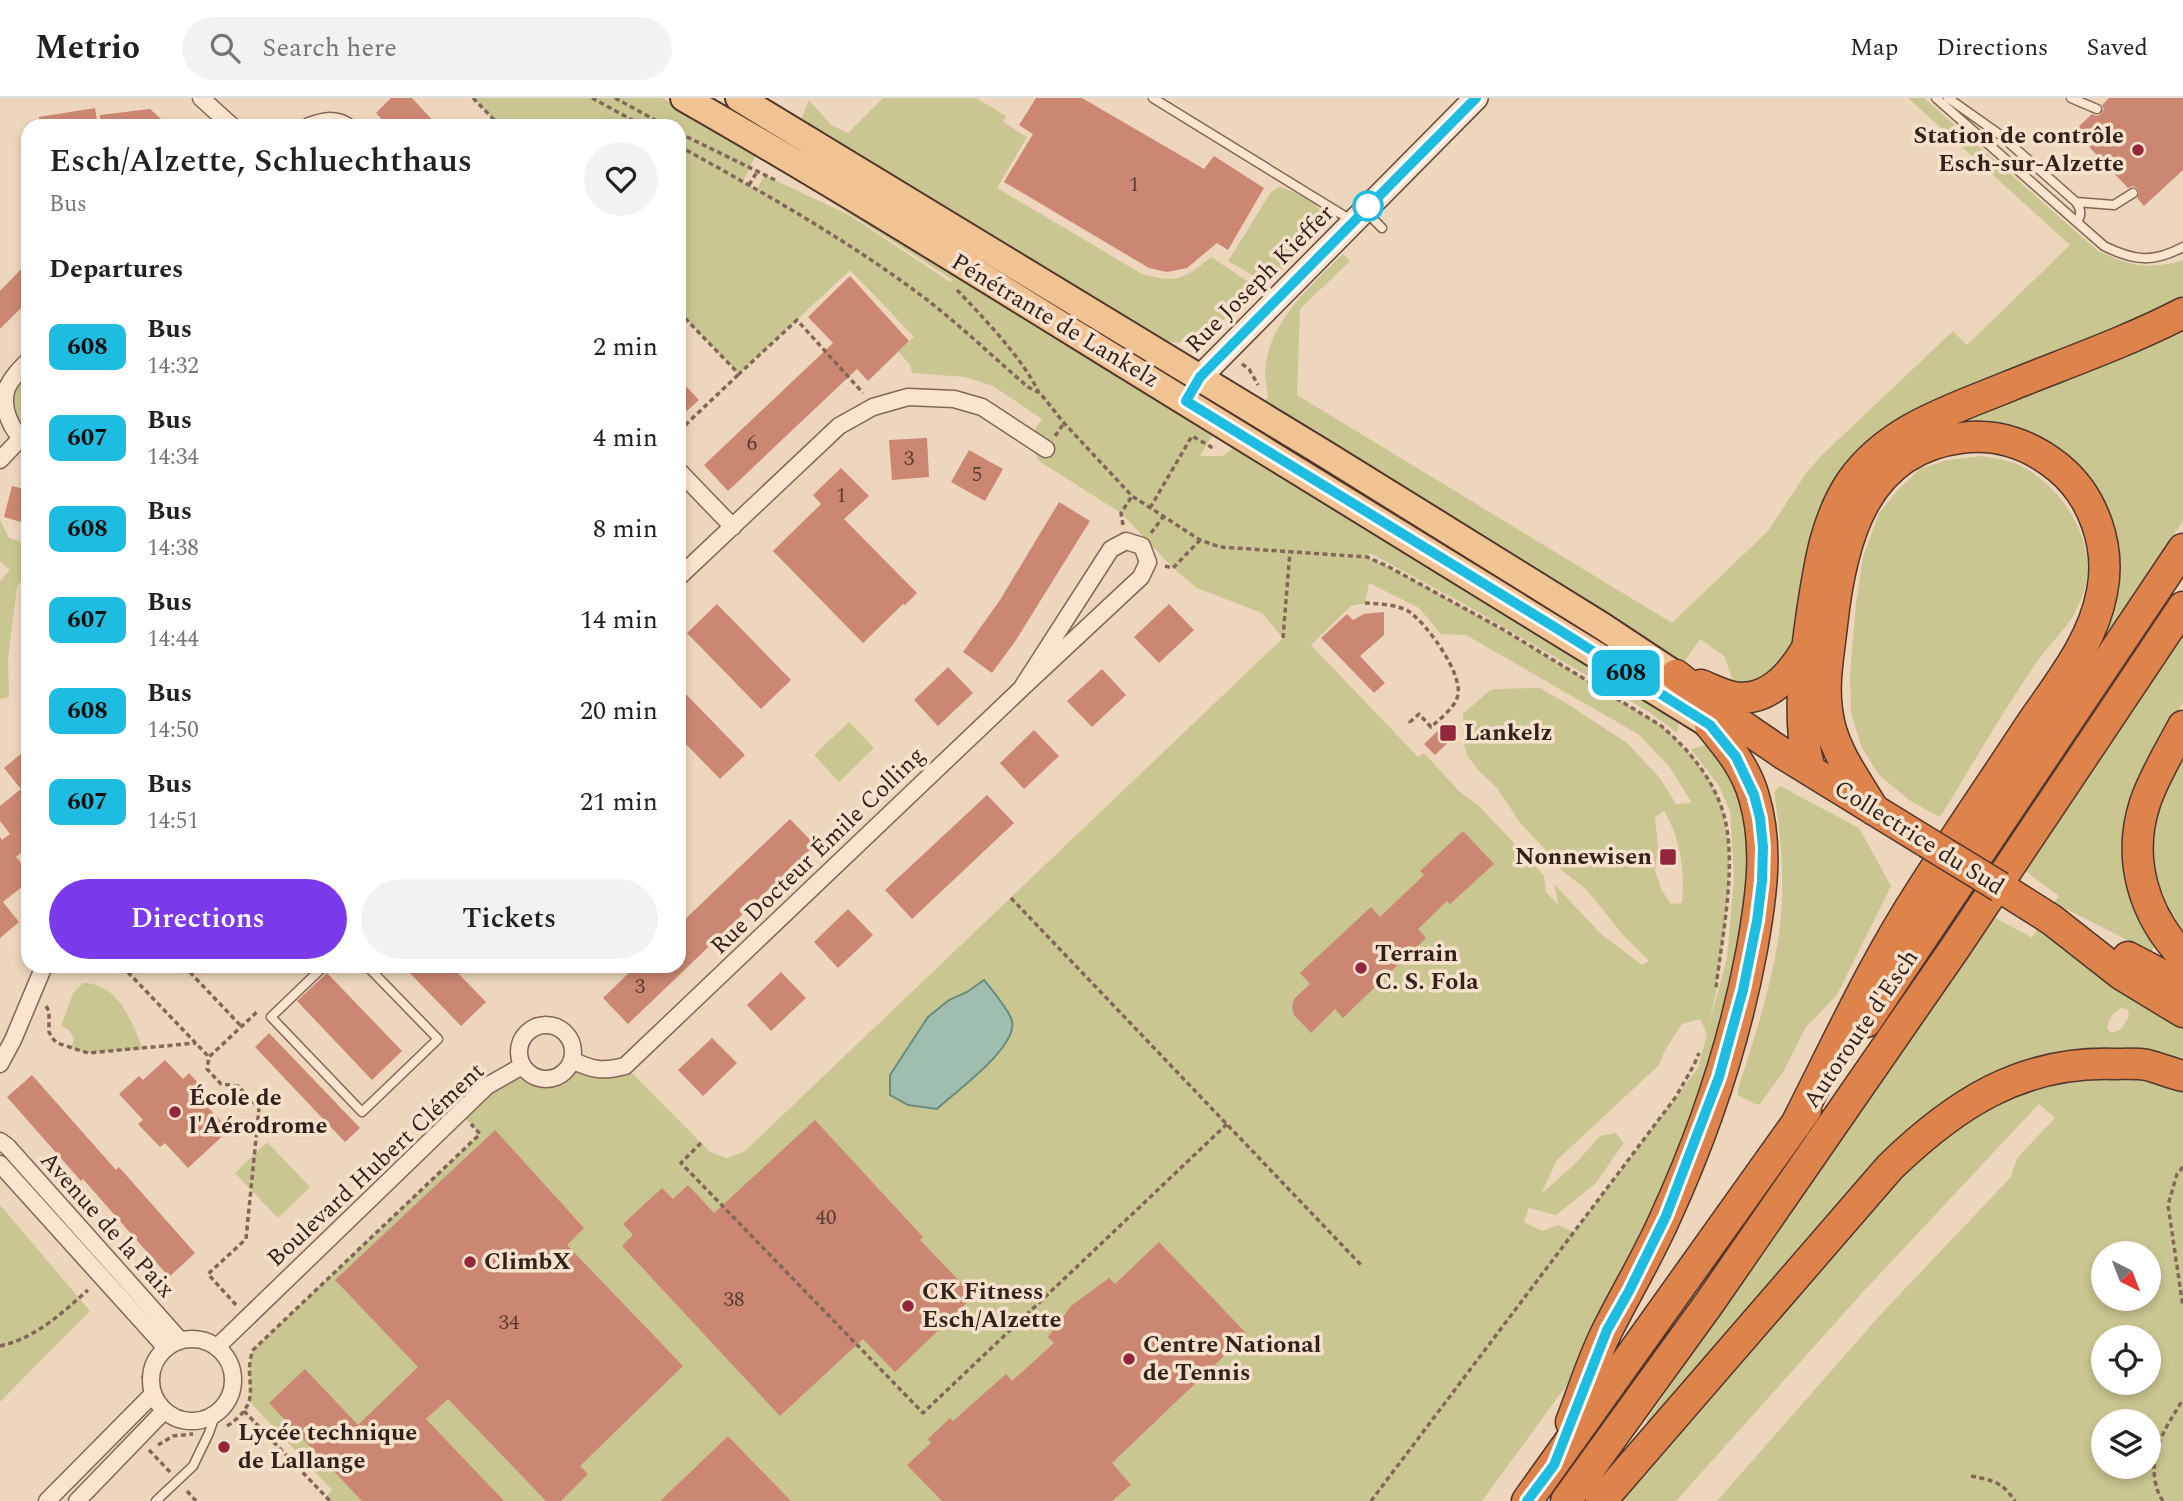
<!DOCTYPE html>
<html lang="en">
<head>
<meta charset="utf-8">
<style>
	:root { --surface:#fff; --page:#f2f2f2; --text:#222; --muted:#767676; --line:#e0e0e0; --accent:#7c3aed }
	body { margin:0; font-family:Spectral,serif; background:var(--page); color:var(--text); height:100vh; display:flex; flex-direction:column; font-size:26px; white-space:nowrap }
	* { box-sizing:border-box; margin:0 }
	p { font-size:23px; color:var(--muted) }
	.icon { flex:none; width:38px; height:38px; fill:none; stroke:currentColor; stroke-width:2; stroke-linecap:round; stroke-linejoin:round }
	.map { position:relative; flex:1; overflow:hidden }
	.drawer { position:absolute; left:21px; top:21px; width:665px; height:854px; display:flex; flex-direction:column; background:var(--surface); border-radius:21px; box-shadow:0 4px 10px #0003 }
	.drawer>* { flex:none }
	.badge { padding:0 14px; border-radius:10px; font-size:24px; line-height:46px }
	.needle { width:46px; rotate:138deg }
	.buttons { position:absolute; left:2091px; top:1143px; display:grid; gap:14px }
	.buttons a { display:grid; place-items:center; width:70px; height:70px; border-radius:50%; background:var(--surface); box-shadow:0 4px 10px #0003; font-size:35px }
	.map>.badge { position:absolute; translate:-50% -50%; box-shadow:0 0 0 4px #fff }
	h2 { padding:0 28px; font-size:26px; line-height:63px }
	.round { display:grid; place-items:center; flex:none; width:74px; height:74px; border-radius:37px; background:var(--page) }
	.headline { display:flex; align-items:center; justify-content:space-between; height:119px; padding:0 28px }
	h1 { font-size:33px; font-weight:600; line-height:52px }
	.button { display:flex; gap:14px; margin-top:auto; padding:14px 28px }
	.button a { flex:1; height:80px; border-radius:42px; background:var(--accent); color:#fff; font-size:28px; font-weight:600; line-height:80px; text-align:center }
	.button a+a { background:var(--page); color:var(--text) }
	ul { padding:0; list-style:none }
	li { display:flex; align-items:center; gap:21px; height:91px; padding:0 28px }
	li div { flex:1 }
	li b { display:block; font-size:26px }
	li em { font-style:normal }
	li .badge { min-width:77px; font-weight:700; text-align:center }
	header { display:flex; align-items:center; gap:42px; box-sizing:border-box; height:98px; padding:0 35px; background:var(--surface); border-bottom:2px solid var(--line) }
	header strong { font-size:33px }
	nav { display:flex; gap:38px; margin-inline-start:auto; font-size:24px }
	.search { width:490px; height:63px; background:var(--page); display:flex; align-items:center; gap:18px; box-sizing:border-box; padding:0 24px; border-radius:38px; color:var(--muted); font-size:26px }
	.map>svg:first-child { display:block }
</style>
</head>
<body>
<header>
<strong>Metrio</strong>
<div class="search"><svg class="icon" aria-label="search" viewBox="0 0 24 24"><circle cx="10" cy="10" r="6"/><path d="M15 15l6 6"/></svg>Search here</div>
<nav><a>Map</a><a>Directions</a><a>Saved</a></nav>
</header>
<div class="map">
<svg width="2183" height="1403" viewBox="0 0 2183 1403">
	<rect width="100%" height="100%" fill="#edd6bc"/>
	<path fill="#cac691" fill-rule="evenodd" d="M473,0H663L757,54L743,84L757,92L764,77L849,117L950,184L953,182L770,65L772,63L1215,333L1200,358H1223L1236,347L1334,410L1680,619L1677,635L1649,614L1464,506L1370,455L1367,459L1389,469L1504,532L1660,627C1684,647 1707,673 1719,702C1740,750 1723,843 1716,894C1714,905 1711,915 1709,926L1727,860L1734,780L1730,713L1719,688L1691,651L1706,647C1713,657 1724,667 1729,677C1773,761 1730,887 1706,972L1719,979L1607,1232L1482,1403H791L728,1338L660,1403H330L325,1399L332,1392L249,1303C252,1286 246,1268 253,1252L480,1036L460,1015L522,968C538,987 561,984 572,962L625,968L710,1054L727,1060L744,1054L1283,540L1262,515L1197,490L1173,470L1121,415L1039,363L1029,340L1042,321L993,288L965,279L912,275L910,267L898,253L914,239L850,172L739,276L679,214V28H500ZM1369,485L1419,510L1441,536L1466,537L1638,636L1669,668L1692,705L1676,706L1659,679L1627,645L1569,607L1540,590L1495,591L1489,593L1463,616V643L1467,657L1477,671L1497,690L1521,726L1544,750L1554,766L1587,792L1623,837L1649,863L1642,867L1601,836L1554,786L1559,808L1546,794L1544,778L1531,763L1479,708L1459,693L1424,655L1418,659L1311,547L1351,508L1365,505ZM1664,713C1681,742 1685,772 1682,805L1671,806L1661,791L1655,772L1658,748L1655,719ZM1700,921L1707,936L1698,970L1574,1134L1558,1127L1542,1133L1524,1124L1529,1110L1556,1117L1595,1086L1624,1045L1616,1035L1600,1038L1576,1065L1541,1096L1557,1062L1659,967L1665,952L1682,926Z
		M883,0H976L1006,18L1003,24L1027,39L997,90L1142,176C1177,185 1183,182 1211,159L1261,192C1241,207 1207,239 1184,244C1171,247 1154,238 1142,233L800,24L809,2L831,27L848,35Z
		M1908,0H1924L2098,153C2128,167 2150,173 2183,162V204L1935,309L1796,551L1770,577L1736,591L1724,558L1700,541L1683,566L1262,307L1268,299C1268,290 1264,281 1265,272C1268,225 1311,187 1343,156L1350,163L1300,211L1297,297L1672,525L1768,433L1807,374L1822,357L1953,233L1967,247L2070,147Z
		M1279,89C1288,90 1316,104 1320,113C1323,119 1321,124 1317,130L1321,133L1268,186L1228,163L1271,94Z
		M2183,224V423L2110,536L2101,531L2078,375L1929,330Z
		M28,263V346L10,327L14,277Z
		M1982,358C1992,360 2004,361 2014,365C2058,381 2098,442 2085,489C2075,526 2057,536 2036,565C2002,614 1972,668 1940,719L1909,702L1879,677L1861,648L1851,614L1850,575L1856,506L1863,459L1879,415L1899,391L1920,371L1947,362Z
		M0,422L9,440L28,446V475L17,488L8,560L9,599L0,601V483L10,472L0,463Z
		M2183,533V604L2136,704L2156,846L2151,854L2054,805L2059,798L2025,773Z
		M849,624L874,650L839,684L814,657Z
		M2183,654V838L2165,810L2155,782L2149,751L2161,696Z
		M1780,688L1859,730L1891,788L1837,897L1806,929L1783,974L1760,1006H1755L1738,997V991C1755,938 1773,884 1780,828C1785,784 1781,738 1774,694Z
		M1994,819L2032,840L2037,832L2141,896L2183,925V967L1999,978L1650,1326L1646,1323ZM2122,910L2128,912L2129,919L2120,932L2112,935L2108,932C2106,923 2114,913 2122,910Z
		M83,885C120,886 131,923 143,951L88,955L71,950L74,941L69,932L61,928L73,895Z
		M2086,976L2144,978L2183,989V1403H1717L1882,1215L2011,1079L2017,1060L2055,1020L2039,1006L1862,1195L1676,1403H1617L1902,1071L1975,1012L2034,986ZM2104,1155H2149V1200H2104ZM2104,1239H2149V1284H2104ZM2104,1323H2149V1368H2104Z
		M267,1044L310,1089L278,1120L235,1075Z
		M0,1107L90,1213L0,1304Z"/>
	<path fill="#a0beb0" stroke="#688b7c" stroke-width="2" d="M984,882C992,892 1009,912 1012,923C1018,949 955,994 937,1011L908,1007L890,997V977L928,919L949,902L967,894Z"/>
	<path fill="#cb8772" d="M391,0H412L438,28H388L376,15Z
		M1036,0H1082L1204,71L1214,58L1264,90L1228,152L1217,145L1187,170L1167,174L1149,170L1004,84L1033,36L1019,27Z
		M2109,0H2183V72L2144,108L2137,100L2139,95L2138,91L2133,88L2128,90L2074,33L2092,16L2097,18L2101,16L2104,11L2102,7Z
		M95,10L98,28H40L39,19Z
		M150,11L169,28H100V17Z
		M28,164V203L0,231V193Z
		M850,178L909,243L868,283L857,271L728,393L704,367L833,245L808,219Z
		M679,281L699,302L679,320Z
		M927,340L929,379L892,382L889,342Z
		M969,352L1003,371L985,403L951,384Z
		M841,370L869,398L844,421L917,495L905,507L903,506L863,545L773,453L821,406L813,397Z
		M12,388L28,392V426L4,419Z
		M1059,404L1090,423L1016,542L992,575L963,554L1000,502Z
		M717,506L791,582L761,611L687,535Z
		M1169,506L1194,532L1159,565L1134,539Z
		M1384,514V537L1360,558L1385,585L1374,595L1321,540L1347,516L1353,522L1364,516Z
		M948,569L973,595L938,628L914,602Z
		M1102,571L1126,597L1092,629L1067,603Z
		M679,589L745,657L720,681L679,639Z
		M1445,626L1455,638L1435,657L1424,646Z
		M1034,632L1059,658L1024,691L1000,665Z
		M28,650V758L24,752L16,759L28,774V784L3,804L19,824L0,840V739L2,742L10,736L0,723V708L21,691L4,670Z
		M987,697L1014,725L912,821L885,792Z
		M790,721L815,747L628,926L603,900L636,868H679V827Z
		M1463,733L1494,766L1450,806L1447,803L1418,831L1426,840L1343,920L1335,911L1311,935L1294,917L1292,910L1294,901L1310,886L1300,875L1371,809L1380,819L1424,777L1420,773Z
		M848,811L873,837L838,870L814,844Z
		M403,868H451L486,904L461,928Z
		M781,874L806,900L771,933L747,907Z
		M327,875L402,953L372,982L297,903Z
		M269,935L360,1030L345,1044L255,949Z
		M712,940L737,965L703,998L678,972Z
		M165,962L183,981L189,975L213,1001L206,1007L229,1032L188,1070L165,1045L160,1049L138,1026L143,1022L119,996L139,978L143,982Z
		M32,977L116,1072L119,1069L195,1155L169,1179L83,1081L81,1083L7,999Z
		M815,1022L923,1139L920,1142L974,1198L895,1274L863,1241L780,1318L622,1148L633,1137L623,1126L662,1090L673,1101L688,1087L714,1115Z
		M495,1032L584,1130L567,1147L683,1268L580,1368L588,1376L561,1403H546L448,1301L426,1321L504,1403H362L269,1305L305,1271L358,1327L418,1269L335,1182Z
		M1159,1144L1247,1236L1112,1365L1131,1387L1112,1403H942L907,1367L931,1345L928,1341L950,1320L953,1323L1006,1276L1012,1283L1054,1245L1048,1239L1071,1208L1109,1180L1115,1186Z
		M728,1338L791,1403H660Z"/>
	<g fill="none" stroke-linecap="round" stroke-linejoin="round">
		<defs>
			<path id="service" d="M1153,0L1351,122
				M1936,0L2104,148C2134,163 2153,165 2183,149
				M1948,0L1999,36L2076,104L2114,107L2133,95
				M2071,0L2097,11
				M2076,104C2081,112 2082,116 2077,124
				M1367,115L1382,130
				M324,868L271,919L362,1014L438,941L367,868
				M156,1403L193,1368L209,1335L216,1315"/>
			<path id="minor" d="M201,0L232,28
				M309,28C322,23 334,20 347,28
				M28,263C20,271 12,279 7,290C0,309 12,335 28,346
				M0,362L20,341
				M679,373L733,429
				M1126,443L1142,448L1148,464L1141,479L1021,591L1111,451Z
				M679,479L839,328L873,309L908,299L954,301L982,309L1046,351
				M519 954a27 27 0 1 1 54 0a27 27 0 1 1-54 0Z
				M572,962C592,972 603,974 625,968L1021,591
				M0,966L13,942L44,868
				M0,1043L8,1049L180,1242
				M0,1066L166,1250
				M151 1282a41 41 0 1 1 82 0a41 41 0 1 1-82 0Z
				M217,1249L487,988L522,968
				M47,1403L153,1296
				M77,1403L164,1313"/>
			<path id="secondary" d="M1200,279L1476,0"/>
			<path id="primary" d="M684,0C826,81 964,167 1103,253C1306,377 1509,501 1710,627
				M739,0L1325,356L1602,528L1676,577"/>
			<path id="motorway" d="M1676,577L1722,614L1785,657L1928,745
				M1701,587C1711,591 1722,597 1733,599C1767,605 1792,576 1807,550
				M2183,628C2170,653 2154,678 2145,705C2127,760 2143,816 2183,858
				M1810,672C1796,623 1805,564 1812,514C1819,469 1825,423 1851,384C1888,331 1951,312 2007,289C2066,265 2127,244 2183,215
				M2000,789L2052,822L2122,877L2183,914
				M2128,859L2183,888
				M1866,924L2183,451
				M1795,1028C1836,948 1873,866 1922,791C1958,735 1995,681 2031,626C2059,585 2093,544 2102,494C2111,449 2094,399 2059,370C2031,347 1997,335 1961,340C1863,352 1841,444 1832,527C1829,555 1823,584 1827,612C1831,650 1855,680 1874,712
				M1571,1324C1583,1293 1593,1260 1608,1231C1627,1193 1649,1157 1666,1118C1705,1033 1735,942 1752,851C1761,800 1769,749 1754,699C1746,670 1728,649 1710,627
				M1527,1403L1806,1012
				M1566,1403L1710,1204L1955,850L2183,509
				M1601,1403L1890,1069C1955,1006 2021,963 2114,966C2125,966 2136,965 2147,967C2159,970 2171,975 2183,978"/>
		</defs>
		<use href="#service" stroke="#846656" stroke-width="11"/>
		<use href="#minor" stroke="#846656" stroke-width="19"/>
		<use href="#secondary" stroke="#66483a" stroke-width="26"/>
		<use href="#primary" stroke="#51362b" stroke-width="30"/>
		<use href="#motorway" stroke="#51362b" stroke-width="33"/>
		<path stroke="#846656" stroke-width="3.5" stroke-dasharray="5 3.5" stroke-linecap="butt" d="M473,0L500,28
			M592,0L643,28
			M615,0L666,28
			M679,35L775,82
			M679,48C762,94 846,141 922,198C959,226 993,259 1028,289L1040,295L1064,325L1132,398L1200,442L1220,449L1367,459L1389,469L1504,532L1660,627C1684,647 1707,673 1719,703C1741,753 1722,836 1716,890
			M749,87L757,74
			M957,192C983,219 1024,262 1039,295
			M679,214L739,276L797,222L863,295
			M1242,266L1249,271L1258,287
			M679,333L739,276
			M1055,338L1064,325
			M1150,410L1192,338L1213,350L1216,349
			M1123,427L1121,415L1132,398
			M1151,435L1163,419
			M1165,468L1173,470L1200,442
			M1365,505C1379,506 1395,506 1408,513C1426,524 1466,579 1457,600C1453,611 1440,621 1431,629L1419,616L1410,624L1412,626
			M1283,540L1290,453
			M1011,800L1363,1169
			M122,868L209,959
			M184,868L241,928
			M46,908L49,913V934L52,940L57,945L88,955L196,945
			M701,1045L681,1065L923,1315L1227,1026
			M2183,1069L2177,1076L2168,1107L2183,1209
			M236,1207L208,1176L246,1141L259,1010L238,988L221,986L207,971L209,959L258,913
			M0,1248C36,1240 62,1215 88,1192
			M142,1280L151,1270
			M244,1313L330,1403
			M227,1328C267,1302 241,1283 253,1252L480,1036L471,1026
			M158,1347L173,1338L193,1336
			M149,1352L170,1374
			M1971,1378C1994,1383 2001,1383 2015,1403
			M187,1393L196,1403
			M1371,1403L1675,1000L1694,967L1699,955
			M2163,1403C2158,1396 2157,1391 2155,1383C2150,1349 2167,1329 2183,1301"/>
		<use href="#service" stroke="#f8e4cf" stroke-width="8"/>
		<use href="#minor" stroke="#f8e4cf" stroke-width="16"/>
		<use href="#secondary" stroke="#f8e4cf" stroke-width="23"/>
		<use href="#primary" stroke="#f1c393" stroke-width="26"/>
		<use href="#motorway" stroke="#de834b" stroke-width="30"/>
		<defs>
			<path id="motorway-bridge" d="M1928,745L2000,789"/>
		</defs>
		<use href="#motorway-bridge" stroke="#51362b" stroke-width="33" stroke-linecap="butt"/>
		<use href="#motorway-bridge" stroke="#de834b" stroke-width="30"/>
	</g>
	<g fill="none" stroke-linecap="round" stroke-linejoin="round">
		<defs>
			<path id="line" d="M1476,0L1200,279L1186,303L1556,530L1710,627L1736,659L1754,697L1760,720L1763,749L1762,783L1757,823L1743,892L1719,979L1666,1118L1629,1193L1607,1232L1554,1367L1527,1403"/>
		</defs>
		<use href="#line" stroke="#fff" stroke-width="16"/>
		<use href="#line" stroke="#1fbce1" stroke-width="10"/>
	</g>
	<g fill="#92273b" stroke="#f5e1cc" stroke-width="2.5">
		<circle cx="2138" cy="52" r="7"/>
		<rect x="1439" y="626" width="18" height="18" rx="3.5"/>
		<rect x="1659" y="750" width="18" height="18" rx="3.5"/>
		<circle cx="1361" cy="870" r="7"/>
		<circle cx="175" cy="1014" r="7"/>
		<circle cx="470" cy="1164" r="7"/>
		<circle cx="908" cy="1208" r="7"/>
		<circle cx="1129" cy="1261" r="7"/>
		<circle cx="224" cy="1349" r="7"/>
	</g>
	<circle fill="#fff" stroke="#1fbce1" stroke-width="3.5" cx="1368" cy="108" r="14"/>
	<g text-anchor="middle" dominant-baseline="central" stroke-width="7" stroke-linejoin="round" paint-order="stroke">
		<g font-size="21" fill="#593b31">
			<text x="1134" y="87">1</text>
			<text x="752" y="346">6</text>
			<text x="909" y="361">3</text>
			<text x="977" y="377">5</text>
			<text x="841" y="398">1</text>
			<text x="640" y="889">3</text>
			<text x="826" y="1120">40</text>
			<text x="734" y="1202">38</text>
			<text x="509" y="1225">34</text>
		</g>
		<g font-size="24" font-weight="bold" fill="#33221b" stroke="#f5e1cc" text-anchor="start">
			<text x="2124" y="38" text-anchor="end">Station de contrôle<tspan x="2124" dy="28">Esch-sur-Alzette</tspan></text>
			<text x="1464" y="635">Lankelz</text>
			<text x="1652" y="759" text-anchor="end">Nonnewisen</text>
			<text x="1375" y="856">Terrain<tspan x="1375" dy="28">C. S. Fola</tspan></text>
			<text x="189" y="1000">École de<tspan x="189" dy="28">l'Aérodrome</tspan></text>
			<text x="484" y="1164">ClimbX</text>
			<text x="922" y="1194">CK Fitness<tspan x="922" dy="28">Esch/Alzette</tspan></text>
			<text x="1143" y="1247">Centre National<tspan x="1143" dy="28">de Tennis</tspan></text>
			<text x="238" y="1335">Lycée technique<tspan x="238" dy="28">de Lallange</tspan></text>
		</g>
		<g font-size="24" fill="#33221b" stroke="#f5e1cc">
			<text transform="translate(1260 181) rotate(-45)">Rue Joseph Kieffer</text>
			<text transform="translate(1055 223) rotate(31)">Pénétrante de Lankelz</text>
			<text transform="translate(1919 740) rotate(32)">Collectrice du Sud</text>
			<text transform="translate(818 753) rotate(-44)">Rue Docteur Émile Colling</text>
			<text transform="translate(1861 931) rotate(-56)">Autoroute d'Esch</text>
			<text transform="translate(376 1067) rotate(-43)">Boulevard Hubert Clément</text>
			<text transform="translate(107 1127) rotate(48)">Avenue de la Paix</text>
		</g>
	</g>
</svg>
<div class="buttons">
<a><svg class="needle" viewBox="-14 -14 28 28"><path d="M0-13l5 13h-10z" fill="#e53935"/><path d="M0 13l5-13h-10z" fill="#767676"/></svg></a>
<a><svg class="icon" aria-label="locate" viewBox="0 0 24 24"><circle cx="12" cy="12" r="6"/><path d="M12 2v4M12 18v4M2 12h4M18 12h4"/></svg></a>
<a><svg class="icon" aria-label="layers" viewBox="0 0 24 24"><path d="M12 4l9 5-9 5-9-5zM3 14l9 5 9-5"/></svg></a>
</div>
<b class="badge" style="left:1626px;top:575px;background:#1fbce1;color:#111">608</b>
<section class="drawer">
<div class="headline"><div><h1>Esch/Alzette, Schluechthaus</h1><p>Bus</p></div><a class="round"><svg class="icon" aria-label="heart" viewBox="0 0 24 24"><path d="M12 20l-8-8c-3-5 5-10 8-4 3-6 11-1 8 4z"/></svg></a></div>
<h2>Departures</h2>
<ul>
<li><span class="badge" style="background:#1fbce1;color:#111">608</span><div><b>Bus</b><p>14:32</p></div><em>2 min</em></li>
<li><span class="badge" style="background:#1fbce1;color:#111">607</span><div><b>Bus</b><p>14:34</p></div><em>4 min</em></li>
<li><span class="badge" style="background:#1fbce1;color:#111">608</span><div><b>Bus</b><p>14:38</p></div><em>8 min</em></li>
<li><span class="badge" style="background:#1fbce1;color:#111">607</span><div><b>Bus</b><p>14:44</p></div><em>14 min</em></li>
<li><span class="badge" style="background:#1fbce1;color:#111">608</span><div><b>Bus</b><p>14:50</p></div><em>20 min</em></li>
<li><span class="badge" style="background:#1fbce1;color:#111">607</span><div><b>Bus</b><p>14:51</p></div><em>21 min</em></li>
</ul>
<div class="button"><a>Directions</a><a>Tickets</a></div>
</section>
</div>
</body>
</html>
